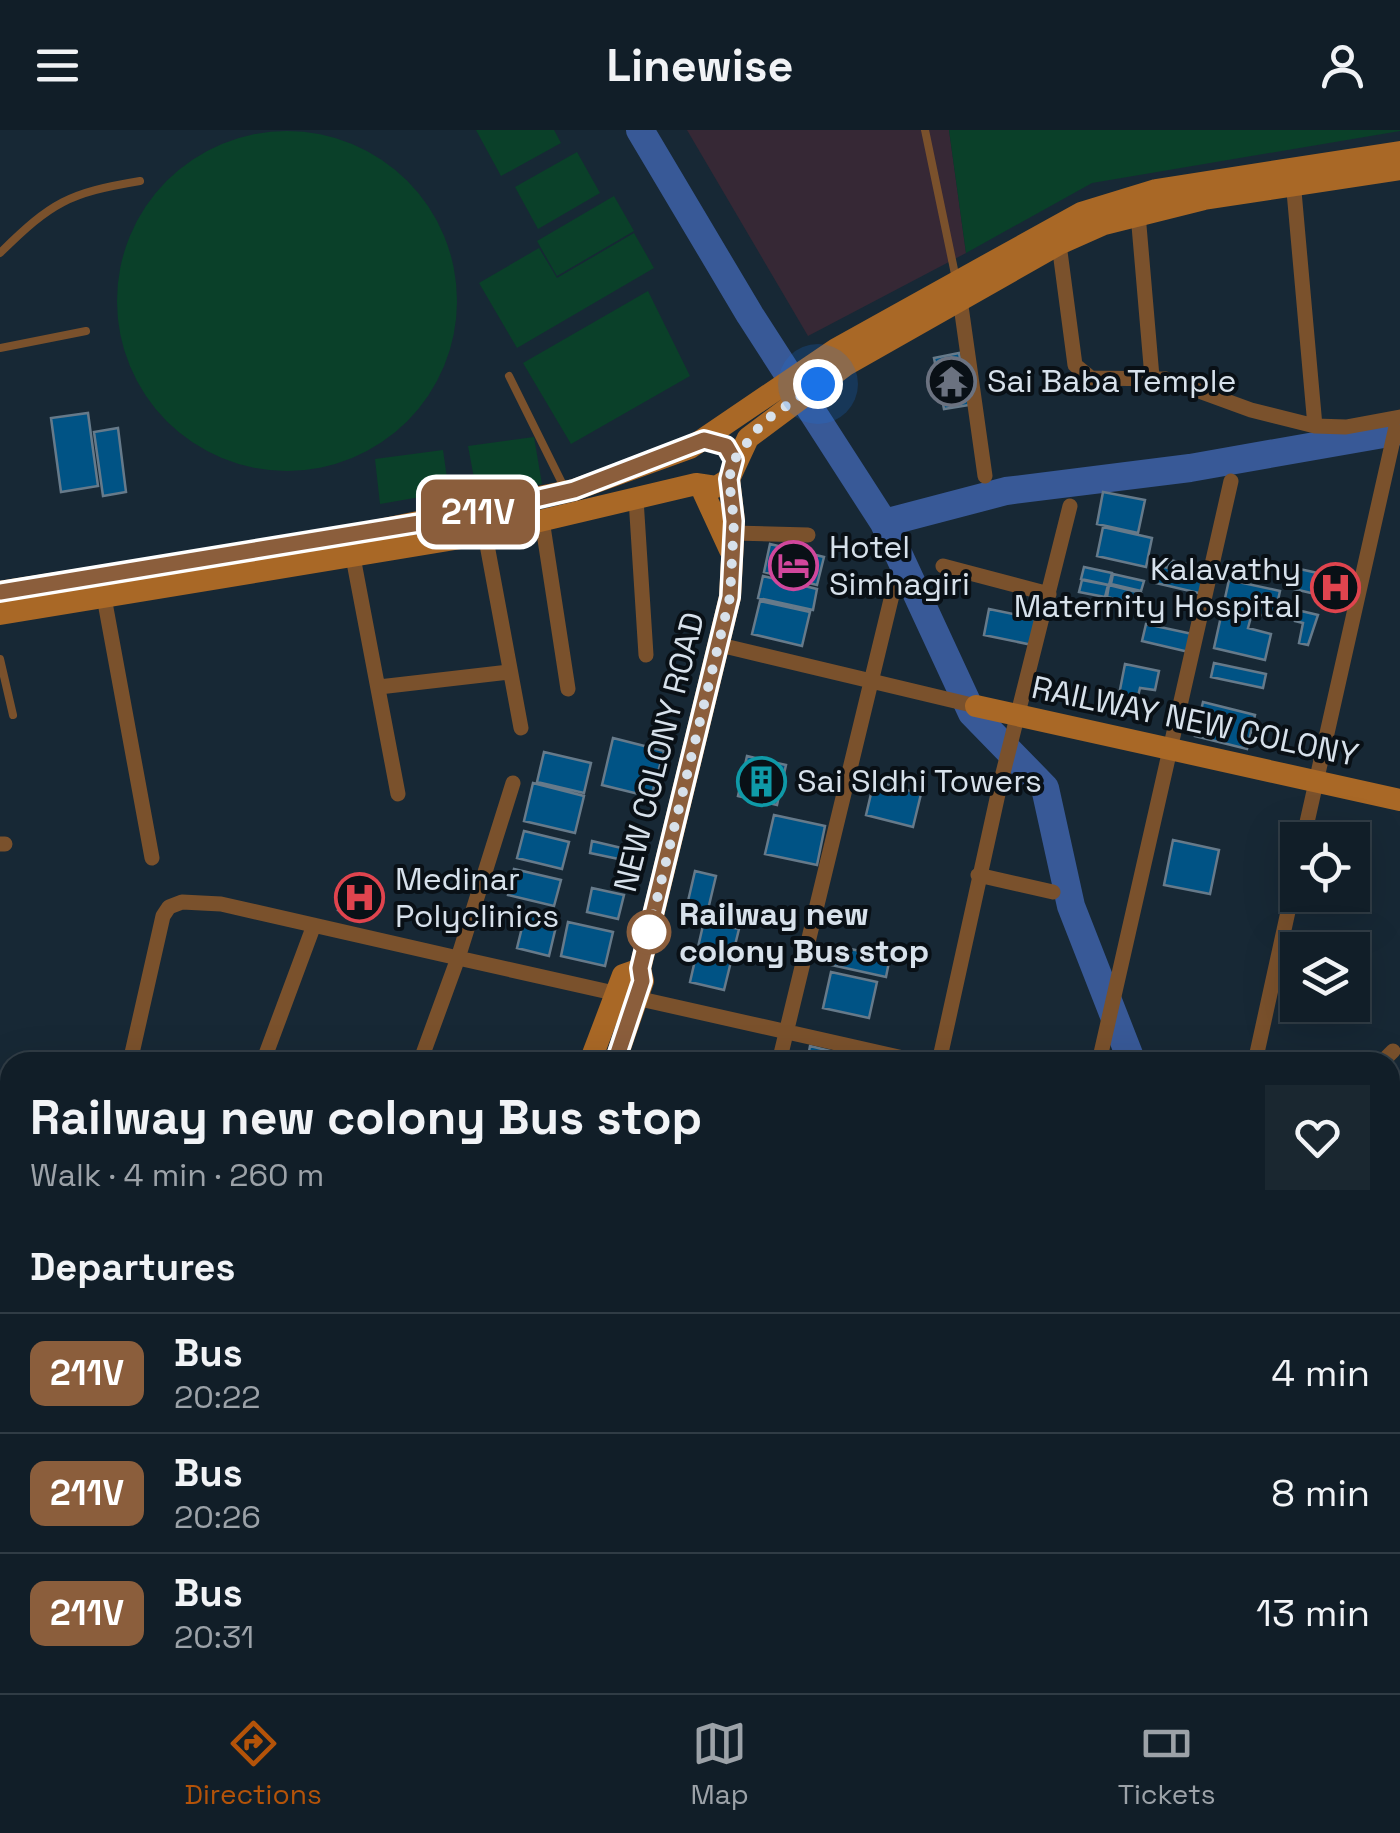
<!DOCTYPE html>
<html lang="en">
<head>
<meta charset="utf-8">
<style>
	:root { --surface:#111e28; --page:#1a2730; --text:#f1f3f6; --muted:#9ca2a8; --line:#303c45; --accent:#b45309 }
	body { margin:0; font-family:"Space Grotesk",sans-serif; background:var(--page); color:var(--text); height:100vh; display:flex; flex-direction:column; font-size:38px; white-space:nowrap }
	* { box-sizing:border-box; margin:0 }
	p { font-size:32px; color:var(--muted) }
	.icon { flex:none; width:55px; height:55px; fill:none; stroke:currentColor; stroke-width:2; stroke-linecap:round; stroke-linejoin:round }
	.map { position:relative; flex:1; overflow:hidden }
	.panel { position:absolute; left:0px; top:922px; width:1400px; height:642px; display:flex; flex-direction:column; background:var(--surface); border-radius:30px 30px 0 0; box-shadow:0 10px 40px #0002,0 0 0 2px var(--line) }
	.panel>* { flex:none }
	.badge { padding:0 20px; border-radius:15px; font-size:35px; line-height:65px }
	.buttons { position:absolute; left:1280px; top:692px; display:grid; gap:20px }
	.buttons a { display:grid; place-items:center; width:90px; height:90px; border-radius:0px; background:var(--surface); box-shadow:0 10px 40px #0002,0 0 0 2px var(--line); font-size:50px }
	.you { position:absolute; width:50px; height:50px; margin:-25px; border:8px solid #fff; border-radius:50%; background:#1a73e8; box-shadow:0 0 0 15px #1a73e833 }
	.map>.badge { position:absolute; translate:-50% -50%; box-shadow:0 0 0 5px #fff }
	h2 { padding:0 30px; font-size:38px; line-height:90px }
	.round { display:grid; place-items:center; flex:none; width:105px; height:105px; border-radius:0px; background:var(--page) }
	.summary { display:flex; align-items:center; justify-content:space-between; height:170px; padding:0 30px }
	h1 { font-size:48px; font-weight:800; line-height:75px }
	ul { padding:0; list-style:none }
	li { display:flex; align-items:center; gap:30px; height:120px; padding:0 30px; border-top:2px solid var(--line) }
	li div { flex:1 }
	li b { display:block; font-size:38px }
	li em { font-style:normal }
	li .badge { min-width:110px; font-weight:700; text-align:center }
	header { display:flex; justify-content:space-between; align-items:center; height:130px; padding:0 30px; background:var(--surface); font-size:45px; font-weight:800 }
	.tabs { display:flex; justify-content:space-around; align-items:center; height:140px; border-top:2px solid var(--line); background:var(--surface); font-size:28px; color:var(--muted) }
	.tabs a { display:grid; justify-items:center; gap:5px }
	.tabs .selected { color:var(--accent) }
	.map>svg:first-child { display:block }
</style>
</head>
<body>
<header><svg class="icon" aria-label="menu" viewBox="0 0 24 24"><path d="M4 6h16M4 12h16M4 18h16"/></svg>Linewise<svg class="icon" aria-label="person" viewBox="0 0 24 24"><circle cx="12" cy="8" r="4"/><path d="M4 21q1-7 8-7t8 7"/></svg></header>
<div class="map">
<svg width="1400" height="1563" viewBox="0 0 1400 1563">
	<rect width="100%" height="100%" fill="#172835"/>
	<path fill="#362835" d="M687,0H949L966,123L808,206Z"/>
	<path fill="#382a1d" d="M679,1555H794L792,1563H710Z"/>
	<path fill="#0a4029" d="M476,0H554L561,13L501,46Z
		M949,0H1400V1L1092,53L966,123Z
		M117 171a170 170 0 1 1 340 0a170 170 0 1 1-340 0Z
		M577,22L600,63L538,99L515,57Z
		M614,66L634,101L557,146L537,111Z
		M634,103L654,138L517,218L479,153L539,118L557,148Z
		M648,161L690,246L571,314L523,233Z
		M534,307L542,354L477,364L468,316Z
		M443,320L449,362L380,374L375,329Z"/>
	<g fill="none" stroke-linecap="round" stroke-linejoin="round">
		<path stroke="#385997" stroke-width="28" d="M640,0L750,185L884,393L972,583L1045,658L1071,776L1132,932
			M884,393L1006,361L1190,338L1400,301
			M1390,1536L1400,1544
			M1046,1563L1054,1555"/>
	</g>
	<path fill="#005385" stroke="#667a8a" stroke-width="2.5" d="M959,223L969,275L944,279L934,228Z
		M88,283L98,356L61,362L51,288Z
		M118,298L126,362L103,366L94,302Z
		M1103,362L1145,370L1138,403L1097,394Z
		M1103,397L1152,408L1146,437L1097,426Z
		M770,414L824,427L817,455L764,442Z
		M1170,430L1209,439L1203,464L1156,453L1160,436L1168,438Z
		M1084,437L1112,443L1109,455L1081,449Z
		M1295,438L1354,451L1349,472L1290,458Z
		M1113,444L1144,451L1141,461L1111,454Z
		M763,446L817,459L813,480L758,468Z
		M1082,450L1108,455L1105,467L1079,462Z
		M1229,450L1280,461L1274,488L1252,483L1248,498L1271,504L1265,530L1214,518Z
		M1109,455L1141,463L1138,475L1107,467Z
		M760,471L810,482L802,516L752,504Z
		M989,479L1042,490L1037,516L984,505Z
		M1297,480L1318,485L1308,515L1299,513L1303,493L1295,491Z
		M1146,494L1197,505L1193,523L1142,511Z
		M1214,533L1266,544L1263,558L1211,547Z
		M1125,534L1159,541L1155,560L1140,558L1135,579L1117,575Z
		M1203,572L1255,585L1247,619L1195,606Z
		M613,608L664,621L651,667L602,655Z
		M544,622L591,633L584,663L537,652Z
		M747,626L786,635L777,675L738,666Z
		M874,651L921,664L913,697L866,685Z
		M533,653L584,666L575,703L524,691Z
		M774,685L825,696L817,735L765,724Z
		M524,701L569,712L562,739L517,728Z
		M1173,710L1219,720L1210,764L1164,755Z
		M592,711L630,720L628,731L590,723Z
		M514,739L561,750L554,776L508,765Z
		M695,741L716,746L706,788L685,784Z
		M345,749L374,756L366,787L338,780Z
		M592,758L624,765L618,789L587,782Z
		M526,781L558,788L549,826L517,818Z
		M704,791L739,799L724,860L690,852Z
		M568,792L613,802L605,836L561,826Z
		M831,815L890,827L886,847L827,834Z
		M831,842L877,852L869,888L823,878Z
		M810,916L834,922L831,932H807Z
		M286,1555H338L335,1563H283Z
		M492,1555H519L515,1563H489Z
		M831,1555H858L856,1563H829Z"/>
	<g fill="none" stroke-linecap="round" stroke-linejoin="round">
		<path stroke="#7a512c" stroke-width="8" d="M925,0L956,149
			M0,123C52,72 68,63 140,51
			M0,218L86,201
			M509,246L565,359
			M0,529L13,585"/>
		<path stroke="#7a512c" stroke-width="15" d="M1293,50L1315,296
			M1138,84L1152,247
			M1059,114L1075,235L1091,248L1166,249L1251,280L1315,296L1346,297L1400,287
			M960,169L985,346
			M636,369L646,525
			M542,390L568,559
			M733,403L808,405
			M485,404L521,598
			M353,427L398,664
			M943,436L1049,464
			M104,467L152,728
			M720,515L976,576
			M379,557L509,542
			M1303,710L1398,288
			M0,714H5
			M978,745L1053,762
			M130,932L163,786L169,777L182,772L221,774L458,828L513,653
			M263,932L314,795
			M420,932L458,828L921,932
			M779,932L894,457
			M939,932L1000,655L1070,376
			M1099,932L1231,351
			M1255,932L1298,736
			M1382,932L1393,921
			M1390,1231L1391,1232
			M1390,1363L1400,1342
			M0,1448L10,1453
			M1390,1456L1400,1459
			M1390,1529L1400,1510
			M209,1563L211,1559L220,1563
			M537,1563L540,1555
			M810,1563L811,1555
			M952,1563L954,1555
			M1152,1563L1156,1555
			M1218,1563L1221,1555
			M1377,1563L1379,1555"/>
		<path stroke="#a96826" stroke-width="22" d="M701,357L730,420
			M0,462L326,411L574,360L690,318L836,219L1081,83L1156,60L1400,22
			M0,484L485,404L696,354L716,357L729,349
			M976,576L1400,670
			M590,932L623,845L640,839
			M615,932L643,851L640,839L730,467L734,391L729,349L748,308L846,235L1059,114L1104,94L1204,69L1400,39
			M353,1563L356,1555
			M375,1563L378,1555"/>
	</g>
	<g fill="none" stroke-linecap="round" stroke-linejoin="round">
		<defs>
			<path id="line" d="M0,462L462,386L574,360L704,310L726,316L734,330L729,349L734,391L730,467L640,838L642,851L615,932"/>
		</defs>
		<use href="#line" stroke="#fff" stroke-width="22"/>
		<use href="#line" stroke="#8b5e3c" stroke-width="15"/>
		<path stroke="#d7e1eb" stroke-width="10" stroke-dasharray="0 18" d="M649,802L730,467L734,391L729,349L734,330L763,292L818,254"/>
	</g>
	<defs>
		<symbol id="temple-ring" viewBox="-11 -11 22 22"><circle r="9.5" fill="#091016" stroke="#6b7280" stroke-width="1.5"/><path d="M0-6L5-2H3V0L6.5 2.5H4V6H1.5V3h-3V6H-4V2.5H-6.5L-3 0V-2H-5Z" fill="#6b7280"/></symbol>
		<symbol id="hotel-ring" viewBox="-11 -11 22 22"><circle r="9.5" fill="#091016" stroke="#d1479c" stroke-width="1.5"/><path d="M-6-4.5h1.5V1H6V5H4.5V3h-9V5H-6ZM-4 0a1.8 1.8 0 1 1 3.6 0ZM.5 0V-2.5h3Q6-2.5 6 0Z" fill="#d1479c"/></symbol>
		<symbol id="hospital-ring" viewBox="-11 -11 22 22"><circle r="9.5" fill="#091016" stroke="#e0444e" stroke-width="1.5"/><path d="M-5-5h3v3.5h4V-5h3V5h-3V1.5h-4V5h-3Z" fill="#e0444e"/></symbol>
		<symbol id="building-ring" viewBox="-11 -11 22 22"><circle r="9.5" fill="#091016" stroke="#0f9aa8" stroke-width="1.5"/><path d="M-4-6H4V6H1V3H-1V6H-4ZM-2.5-4.3h1.7v1.8h-1.7ZM.8-4.3h1.7v1.8H.8ZM-2.5-1h1.7V.8h-1.7ZM.8-1h1.7V.8H.8Z" fill="#0f9aa8"/></symbol>
	</defs>
	<g fill-rule="evenodd">
		<use href="#temple-ring" x="924" y="224" width="55" height="55"/>
		<use href="#hotel-ring" x="766" y="408" width="55" height="55"/>
		<use href="#hospital-ring" x="1308" y="430" width="55" height="55"/>
		<use href="#building-ring" x="734" y="624" width="55" height="55"/>
		<use href="#hospital-ring" x="332" y="740" width="55" height="55"/>
	</g>
	<circle fill="#fff" stroke="#8b5e3c" stroke-width="5" cx="649" cy="802" r="20"/>
	<g text-anchor="middle" dominant-baseline="central" stroke-width="8" stroke-linejoin="round" paint-order="stroke">
		<g font-size="32" fill="#d7e1eb" stroke="#091016" text-anchor="start">
			<text x="987" y="251">Sai Baba Temple</text>
			<text x="829" y="417">Hotel<tspan x="829" dy="37">Simhagiri</tspan></text>
			<text x="1301" y="439" text-anchor="end">Kalavathy<tspan x="1301" dy="37">Maternity Hospital</tspan></text>
			<text x="797" y="651">Sai SIdhi Towers</text>
			<text x="395" y="749">Medinar<tspan x="395" dy="37">Polyclinics</tspan></text>
		</g>
		<g font-size="32" fill="#d7e1eb" stroke="#091016">
			<text transform="translate(1195 591) rotate(12)">RAILWAY NEW COLONY</text>
			<text transform="translate(659 622) rotate(-76)">NEW COLONY ROAD</text>
		</g>
		<g font-size="32" font-weight="bold" fill="#d7e1eb" stroke="#091016" text-anchor="start">
			<text x="679" y="784">Railway new<tspan x="679" dy="37">colony Bus stop</tspan></text>
		</g>
	</g>
</svg>
<div class="buttons">
<a><svg class="icon" aria-label="locate" viewBox="0 0 24 24"><circle cx="12" cy="12" r="6"/><path d="M12 2v4M12 18v4M2 12h4M18 12h4"/></svg></a>
<a><svg class="icon" aria-label="layers" viewBox="0 0 24 24"><path d="M12 4l9 5-9 5-9-5zM3 14l9 5 9-5"/></svg></a>
</div>
<div class="you" style="left:818px;top:254px"></div>
<b class="badge" style="left:478px;top:382px;background:#8b5e3c;color:#fff">211V</b>
<section class="panel">
<div class="summary"><div><h1>Railway new colony Bus stop</h1><p>Walk · 4 min · 260 m</p></div><a class="round"><svg class="icon" aria-label="heart" viewBox="0 0 24 24"><path d="M12 20l-8-8c-3-5 5-10 8-4 3-6 11-1 8 4z"/></svg></a></div>
<h2>Departures</h2>
<ul>
<li><span class="badge" style="background:#8b5e3c;color:#fff">211V</span><div><b>Bus</b><p>20:22</p></div><em>4 min</em></li>
<li><span class="badge" style="background:#8b5e3c;color:#fff">211V</span><div><b>Bus</b><p>20:26</p></div><em>8 min</em></li>
<li><span class="badge" style="background:#8b5e3c;color:#fff">211V</span><div><b>Bus</b><p>20:31</p></div><em>13 min</em></li>
</ul>
</section>
</div>
<nav class="tabs">
<a class="selected"><svg class="icon" aria-label="directions" viewBox="0 0 24 24"><path d="M12 3l9 9-9 9-9-9zM9 14v-3h6M13 9l2 2-2 2"/></svg>Directions</a>
<a><svg class="icon" aria-label="map" viewBox="0 0 24 24"><path d="M3 6l6-2 6 2 6-2v14l-6 2-6-2-6 2zM9 4v14M15 6v14"/></svg>Map</a>
<a><svg class="icon" aria-label="tickets" viewBox="0 0 24 24"><path d="M3 7h18v10H3zM15 7v10"/></svg>Tickets</a>
</nav>
</body>
</html>
